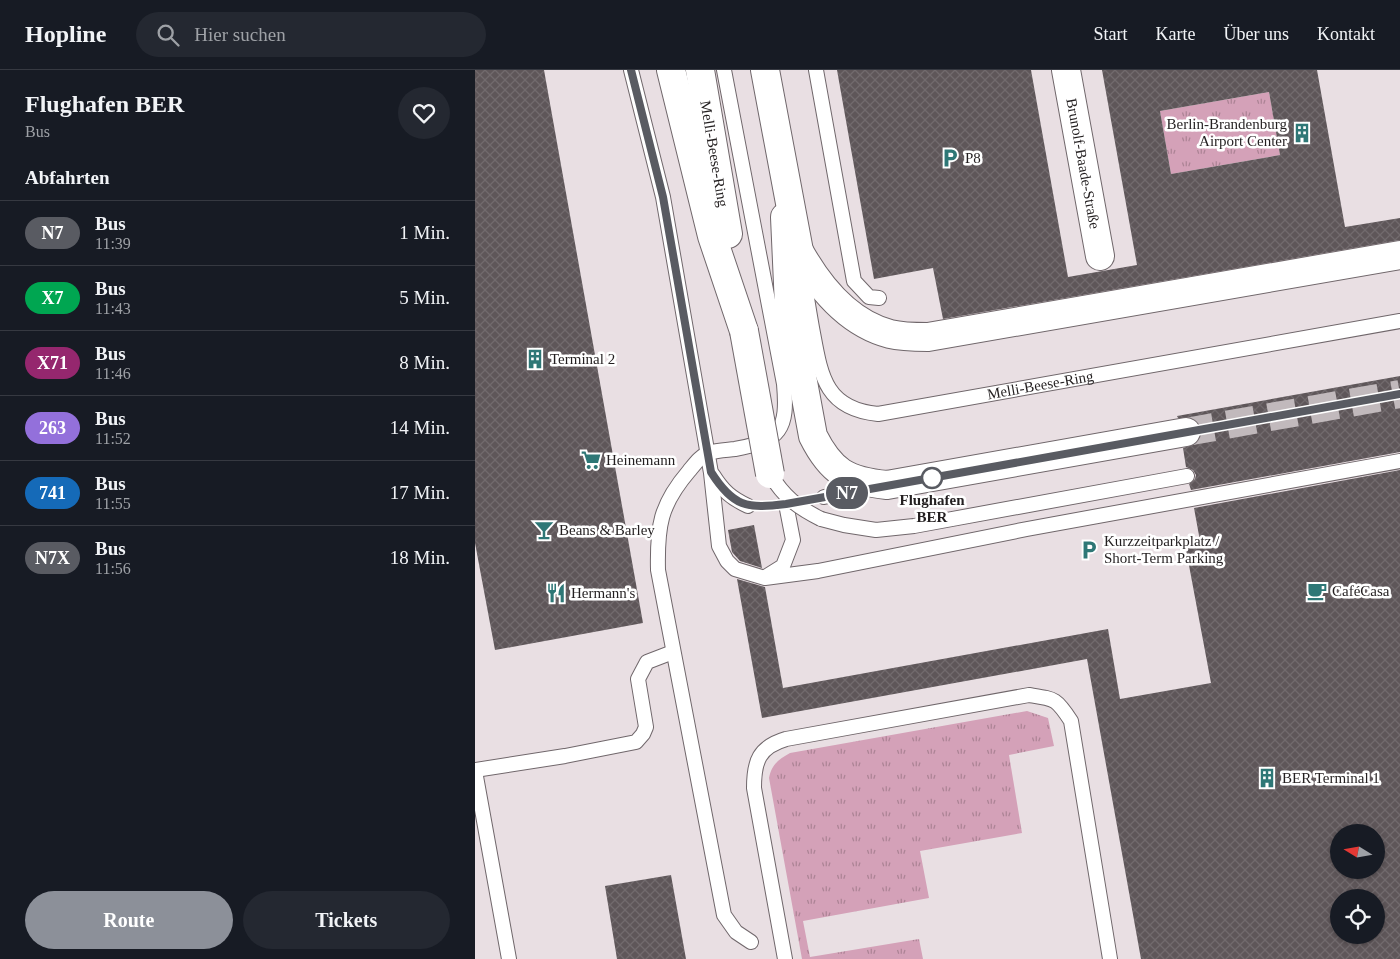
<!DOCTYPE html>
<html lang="de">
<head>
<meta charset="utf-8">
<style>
	:root { --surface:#171b24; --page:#242831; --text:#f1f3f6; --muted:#9ea1a6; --line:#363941; --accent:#8c9099 }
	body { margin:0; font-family:Georgia,serif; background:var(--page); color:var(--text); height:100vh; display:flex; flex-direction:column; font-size:19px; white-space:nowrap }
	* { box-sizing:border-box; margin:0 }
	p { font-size:16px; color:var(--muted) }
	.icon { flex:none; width:28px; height:28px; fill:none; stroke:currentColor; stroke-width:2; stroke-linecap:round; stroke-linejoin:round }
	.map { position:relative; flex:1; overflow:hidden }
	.details { display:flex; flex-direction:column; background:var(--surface); width:475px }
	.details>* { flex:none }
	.badge { padding:0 10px; border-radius:16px; font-size:18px; line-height:32px }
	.needle { width:32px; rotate:281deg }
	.buttons { position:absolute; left:855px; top:754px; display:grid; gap:10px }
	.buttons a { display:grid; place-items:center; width:55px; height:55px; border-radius:50%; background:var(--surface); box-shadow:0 1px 4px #0004; font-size:25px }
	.map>.badge { position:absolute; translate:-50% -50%; box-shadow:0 0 0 2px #fff }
	h2 { padding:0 25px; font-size:19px; line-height:45px }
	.round { display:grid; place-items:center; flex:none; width:52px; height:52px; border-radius:26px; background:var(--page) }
	.overview { display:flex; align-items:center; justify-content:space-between; height:85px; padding:0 25px }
	h1 { font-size:24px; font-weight:800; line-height:38px }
	.cta { display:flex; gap:10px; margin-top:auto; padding:10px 25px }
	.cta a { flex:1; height:58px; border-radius:30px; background:var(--accent); color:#fff; font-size:20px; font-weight:800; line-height:58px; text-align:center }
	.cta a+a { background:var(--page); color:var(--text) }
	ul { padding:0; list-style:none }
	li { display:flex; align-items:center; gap:15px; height:65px; padding:0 25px; border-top:1px solid var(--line) }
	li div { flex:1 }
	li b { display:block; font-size:19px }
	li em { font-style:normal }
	li .badge { min-width:55px; font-weight:700; text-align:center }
	header { display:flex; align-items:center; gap:30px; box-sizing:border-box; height:70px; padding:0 25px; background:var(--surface); border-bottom:1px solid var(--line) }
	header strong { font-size:24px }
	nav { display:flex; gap:28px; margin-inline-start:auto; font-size:18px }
	.search { width:350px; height:45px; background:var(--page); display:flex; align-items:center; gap:12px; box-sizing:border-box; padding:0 18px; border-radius:28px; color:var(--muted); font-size:19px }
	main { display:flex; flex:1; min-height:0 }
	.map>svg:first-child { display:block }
</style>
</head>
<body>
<header>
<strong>Hopline</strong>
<div class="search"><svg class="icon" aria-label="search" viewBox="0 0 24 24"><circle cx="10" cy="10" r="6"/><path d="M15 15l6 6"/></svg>Hier suchen</div>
<nav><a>Start</a><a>Karte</a><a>Über uns</a><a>Kontakt</a></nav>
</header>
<main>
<section class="details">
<div class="overview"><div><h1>Flughafen BER</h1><p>Bus</p></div><a class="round"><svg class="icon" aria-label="heart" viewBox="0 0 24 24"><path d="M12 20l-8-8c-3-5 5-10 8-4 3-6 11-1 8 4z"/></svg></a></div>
<h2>Abfahrten</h2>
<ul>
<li><span class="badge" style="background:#595b62;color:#fff">N7</span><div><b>Bus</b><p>11:39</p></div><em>1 Min.</em></li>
<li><span class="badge" style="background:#00a651;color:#fff">X7</span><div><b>Bus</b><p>11:43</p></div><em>5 Min.</em></li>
<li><span class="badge" style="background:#95276e;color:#fff">X71</span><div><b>Bus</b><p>11:46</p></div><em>8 Min.</em></li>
<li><span class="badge" style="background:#9370db;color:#fff">263</span><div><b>Bus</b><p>11:52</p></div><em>14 Min.</em></li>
<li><span class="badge" style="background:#156ab8;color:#fff">741</span><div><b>Bus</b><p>11:55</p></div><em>17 Min.</em></li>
<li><span class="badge" style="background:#595b62;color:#fff">N7X</span><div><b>Bus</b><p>11:56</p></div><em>18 Min.</em></li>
</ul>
<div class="cta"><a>Route</a><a>Tickets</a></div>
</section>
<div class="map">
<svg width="925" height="889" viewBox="0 0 925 889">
	<defs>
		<pattern id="grass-tufts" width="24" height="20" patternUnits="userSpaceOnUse" patternTransform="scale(1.25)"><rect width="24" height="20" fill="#d4a1b8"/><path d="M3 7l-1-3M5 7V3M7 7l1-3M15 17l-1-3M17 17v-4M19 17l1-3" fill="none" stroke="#ac8395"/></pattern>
		<pattern id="building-cross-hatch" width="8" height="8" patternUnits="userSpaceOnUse" patternTransform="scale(1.25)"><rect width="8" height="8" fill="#5e5659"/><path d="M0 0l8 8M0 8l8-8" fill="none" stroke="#716a6d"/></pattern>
	</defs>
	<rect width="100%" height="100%" fill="#e9dfe3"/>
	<path fill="url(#grass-tufts)" d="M794,22L805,85L696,104L685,41Z
		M552,641L573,648L579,676L534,685L547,763L445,781L454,828L328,851L335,887L444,869L448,889H327L294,708C297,694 303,690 315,683Z"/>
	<path fill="url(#building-cross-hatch)" fill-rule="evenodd" d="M0,0H69L168,553L20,580L0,473Z
		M362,0H556L593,207L662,195L627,0H842L870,157L925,148V170L468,249L458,198L399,209ZM794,22L805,85L696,104L685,41Z
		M925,306V382L716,420L714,414L720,409L721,405L718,400L711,397L708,378L721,374L725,368L726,360L723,352L717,348H703L702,346Z
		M925,400V889H666L612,589L287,648L262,509L290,517L308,618L633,559L645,629L736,613L710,474L725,471L719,438ZM864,762H901V800H864ZM864,828H901V865H864Z
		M279,455L287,498L265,491L257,482L253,460Z
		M196,805L211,889H142L130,816Z"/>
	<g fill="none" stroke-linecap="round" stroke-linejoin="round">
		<path stroke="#c1b9bc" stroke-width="28" stroke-dasharray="28 14" stroke-linecap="butt" d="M711,362L925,324"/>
		<defs>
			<g id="service">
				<path d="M156,0L188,127L236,403L244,476L252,491L260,499L290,508L343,501L552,459L925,391"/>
				<path d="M249,0L309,314C313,359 306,371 260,379C252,380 242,380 234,383C226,385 219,395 214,401C185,435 182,456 183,500L249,845L261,862L276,872"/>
				<path d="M341,0L379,211L394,227L404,228"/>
				<path id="s1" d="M327,199C331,220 334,242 338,263C346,307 351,339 403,344L925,251"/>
				<path d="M238,405C248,421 256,428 273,436"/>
				<path d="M349,427L394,418"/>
				<path d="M346,449L369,455L401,460L439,456L712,406"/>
				<path d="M292,506L308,496L318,470L311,434"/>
				<path d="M0,700L90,686L161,672L168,664L171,657L163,609L172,592L198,582"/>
				<path d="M0,701L34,889"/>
				<path d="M310,889L279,718C279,691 284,677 311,669L554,625C580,629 581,628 596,651L635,889"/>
			</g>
			<g id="minor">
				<path id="s2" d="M591,0L625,186"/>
				<path d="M310,147L314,236L338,366C356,402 372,411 412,415L711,362"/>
				<path d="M324,181C344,217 373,253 415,264C427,267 441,267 453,267L925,185"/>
			</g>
			<g id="tertiary">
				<path d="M196,0L237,166L269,261"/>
				<path id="s3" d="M225,0L253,164"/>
				<path d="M290,0L324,181"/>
			</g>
		</defs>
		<use href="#service" stroke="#70676b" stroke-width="16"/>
		<use href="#minor" stroke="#70676b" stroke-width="30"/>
		<use href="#tertiary" stroke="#70676b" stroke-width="30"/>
		<use href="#service" stroke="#fff" stroke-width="14"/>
		<use href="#minor" stroke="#fff" stroke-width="28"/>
		<use href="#tertiary" stroke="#fff" stroke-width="28"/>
		<defs>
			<path id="service-bridge" d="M295,404C309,427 322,437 346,449"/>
			<path id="tertiary-bridge" d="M269,261L295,404"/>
		</defs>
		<use href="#service-bridge" stroke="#70676b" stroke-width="16" stroke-linecap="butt"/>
		<use href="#tertiary-bridge" stroke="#70676b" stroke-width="30" stroke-linecap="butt"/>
		<use href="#service-bridge" stroke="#fff" stroke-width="14"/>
		<use href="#tertiary-bridge" stroke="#fff" stroke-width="28"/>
	</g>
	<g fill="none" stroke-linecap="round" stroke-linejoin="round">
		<defs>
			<path id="line" d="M156,0L188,127L236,402C258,437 272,439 311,434L925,324"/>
		</defs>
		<use href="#line" stroke="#fff" stroke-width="11"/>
		<use href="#line" stroke="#595b62" stroke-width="8"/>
	</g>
	<defs>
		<symbol id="building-bare" viewBox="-9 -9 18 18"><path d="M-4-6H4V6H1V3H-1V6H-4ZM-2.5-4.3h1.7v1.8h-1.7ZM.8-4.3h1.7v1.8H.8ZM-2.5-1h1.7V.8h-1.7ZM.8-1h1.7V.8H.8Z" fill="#2e7776" stroke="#fff" stroke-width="2.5" paint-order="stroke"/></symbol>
		<symbol id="parking-bare" viewBox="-9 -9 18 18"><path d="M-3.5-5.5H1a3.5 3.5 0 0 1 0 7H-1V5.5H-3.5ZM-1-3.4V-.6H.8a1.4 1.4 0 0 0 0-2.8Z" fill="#2e7776" stroke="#fff" stroke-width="2.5" paint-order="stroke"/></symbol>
		<symbol id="supermarket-bare" viewBox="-9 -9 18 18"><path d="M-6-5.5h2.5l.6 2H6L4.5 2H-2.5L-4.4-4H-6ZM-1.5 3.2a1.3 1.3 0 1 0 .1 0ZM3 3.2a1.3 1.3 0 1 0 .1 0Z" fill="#2e7776" stroke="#fff" stroke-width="2.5" paint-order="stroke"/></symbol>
		<symbol id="bar-bare" viewBox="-9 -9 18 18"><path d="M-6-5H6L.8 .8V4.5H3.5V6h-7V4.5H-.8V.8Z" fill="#2e7776" stroke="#fff" stroke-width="2.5" paint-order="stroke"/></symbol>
		<symbol id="cafe-bare" viewBox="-9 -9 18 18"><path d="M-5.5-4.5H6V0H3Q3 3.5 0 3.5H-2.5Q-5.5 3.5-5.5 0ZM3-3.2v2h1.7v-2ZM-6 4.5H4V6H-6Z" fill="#2e7776" stroke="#fff" stroke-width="2.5" paint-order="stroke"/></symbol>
		<symbol id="restaurant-bare" viewBox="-9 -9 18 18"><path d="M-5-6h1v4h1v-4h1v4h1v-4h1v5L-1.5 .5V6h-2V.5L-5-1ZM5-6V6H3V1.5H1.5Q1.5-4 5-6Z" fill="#2e7776" stroke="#fff" stroke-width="2.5" paint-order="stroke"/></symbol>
	</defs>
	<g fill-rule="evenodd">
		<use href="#building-bare" x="813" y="49" width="28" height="28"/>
		<use href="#parking-bare" x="461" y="74" width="28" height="28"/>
		<use href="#building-bare" x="46" y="275" width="28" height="28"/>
		<use href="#supermarket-bare" x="102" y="376" width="28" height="28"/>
		<use href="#bar-bare" x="55" y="446" width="28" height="28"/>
		<use href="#parking-bare" x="600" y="466" width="28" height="28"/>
		<use href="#cafe-bare" x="828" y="507" width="28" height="28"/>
		<use href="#restaurant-bare" x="67" y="509" width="28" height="28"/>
		<use href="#building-bare" x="778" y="694" width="28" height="28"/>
	</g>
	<circle fill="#fff" stroke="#595b62" stroke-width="2.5" cx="457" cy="408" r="10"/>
	<g text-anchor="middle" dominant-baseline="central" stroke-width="5" stroke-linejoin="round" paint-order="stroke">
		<g font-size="15" fill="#231f20" stroke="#fff" text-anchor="start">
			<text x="812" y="54" text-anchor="end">Berlin-Brandenburg<tspan x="812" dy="17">Airport Center</tspan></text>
			<text x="490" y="88">P8</text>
			<text x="75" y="289">Terminal 2</text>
			<text x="131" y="390">Heinemann</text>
			<text x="84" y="460">Beans &amp; Barley</text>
			<text x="629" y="471">Kurzzeitparkplatz /<tspan x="629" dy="17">Short-Term Parking</tspan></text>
			<text x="857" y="521">CaféCasa</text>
			<text x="96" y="523">Hermann's</text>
			<text x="807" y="708">BER Terminal 1</text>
		</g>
		<g font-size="15" fill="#231f20" stroke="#fff">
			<text stroke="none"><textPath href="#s3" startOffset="85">Melli-Beese-Ring</textPath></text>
			<text stroke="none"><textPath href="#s2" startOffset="95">Brunolf-Baade-Straße</textPath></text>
			<text stroke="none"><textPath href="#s1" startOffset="345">Melli-Beese-Ring</textPath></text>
		</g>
		<g font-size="15" font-weight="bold" fill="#231f20" stroke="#fff">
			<text x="457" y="430">Flughafen<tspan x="457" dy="17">BER</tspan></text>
		</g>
	</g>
</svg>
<div class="buttons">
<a><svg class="needle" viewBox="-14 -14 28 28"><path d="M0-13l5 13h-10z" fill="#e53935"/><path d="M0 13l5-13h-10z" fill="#9ea1a6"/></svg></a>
<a><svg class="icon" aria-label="locate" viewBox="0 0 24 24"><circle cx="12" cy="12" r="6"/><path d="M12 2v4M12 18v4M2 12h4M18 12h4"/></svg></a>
</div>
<b class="badge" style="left:372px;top:423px;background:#595b62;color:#fff">N7</b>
</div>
</main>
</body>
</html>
